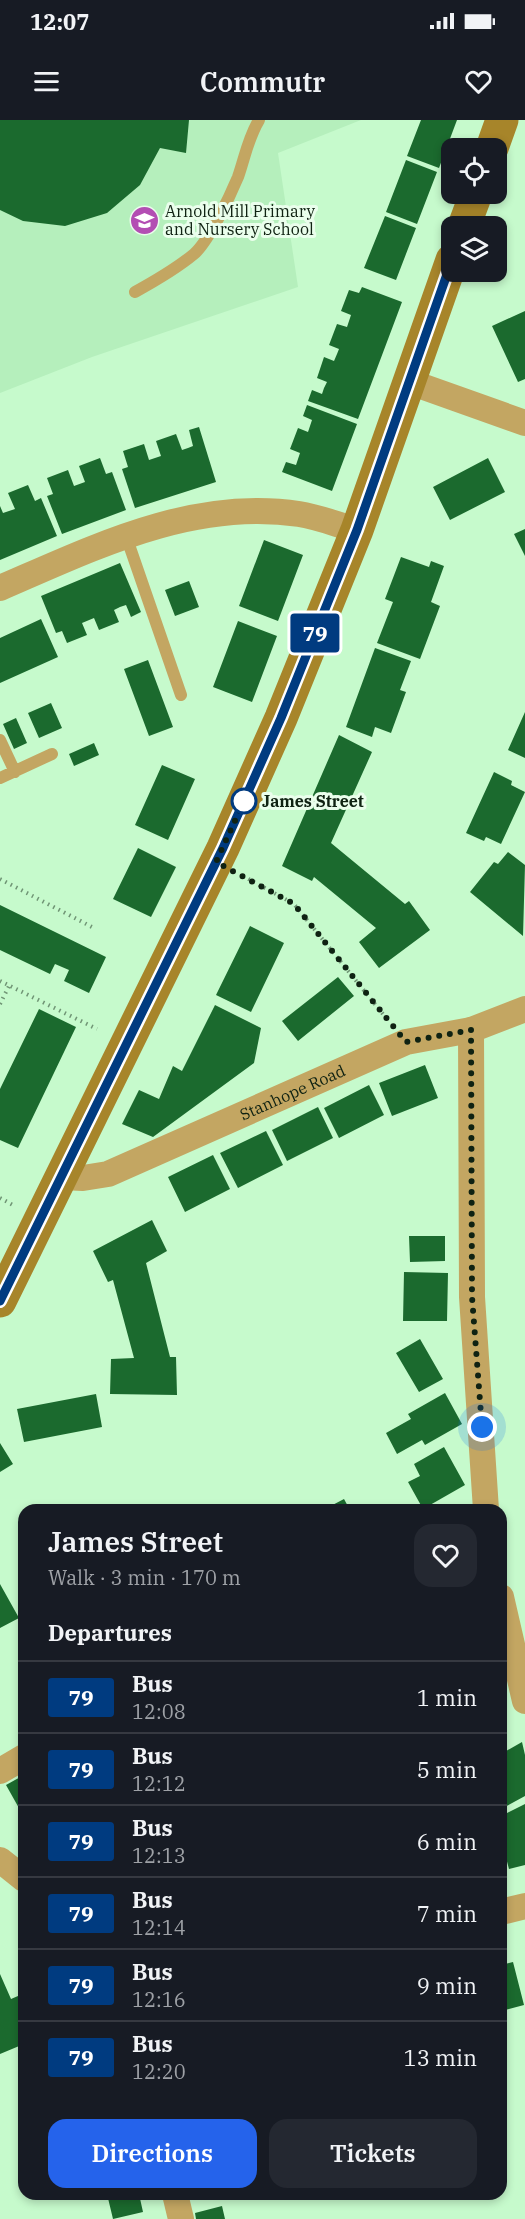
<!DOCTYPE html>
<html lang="en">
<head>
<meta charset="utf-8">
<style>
	:root { --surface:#171b24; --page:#242831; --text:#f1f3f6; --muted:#9ea1a6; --line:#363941; --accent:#2563eb }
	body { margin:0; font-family:"IBM Plex Serif",serif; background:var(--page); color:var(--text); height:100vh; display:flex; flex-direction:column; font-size:22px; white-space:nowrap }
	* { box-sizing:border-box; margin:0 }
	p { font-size:20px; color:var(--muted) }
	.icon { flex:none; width:33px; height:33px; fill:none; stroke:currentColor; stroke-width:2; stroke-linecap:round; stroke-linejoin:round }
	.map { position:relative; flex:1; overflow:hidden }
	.side { position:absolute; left:18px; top:1384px; width:489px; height:696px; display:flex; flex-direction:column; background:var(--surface); border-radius:18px; box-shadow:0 3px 9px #0003 }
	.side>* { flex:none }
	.badge { padding:0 12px; border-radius:4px; font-size:21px; line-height:39px }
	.controls { position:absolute; left:441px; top:18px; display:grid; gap:12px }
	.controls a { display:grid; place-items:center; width:66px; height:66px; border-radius:12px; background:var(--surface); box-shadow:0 3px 9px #0003; font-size:30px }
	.you { position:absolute; width:30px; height:30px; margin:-15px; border:4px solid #fff; border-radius:50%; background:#1a73e8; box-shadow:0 0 0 9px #1a73e833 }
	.map>.badge { position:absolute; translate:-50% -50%; box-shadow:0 0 0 3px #fff }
	h2 { padding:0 30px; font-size:22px; line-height:54px }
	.round { display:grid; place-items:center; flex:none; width:63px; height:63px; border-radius:18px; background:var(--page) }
	.headline { display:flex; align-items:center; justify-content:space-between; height:102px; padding:0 30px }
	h1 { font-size:28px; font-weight:600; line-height:45px }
	.action { display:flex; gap:12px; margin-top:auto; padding:12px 30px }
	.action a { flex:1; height:69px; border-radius:18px; background:var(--accent); color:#fff; font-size:24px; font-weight:600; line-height:69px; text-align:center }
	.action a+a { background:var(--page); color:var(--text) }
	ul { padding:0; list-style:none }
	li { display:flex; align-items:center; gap:18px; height:72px; padding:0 30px; border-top:2px solid var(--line) }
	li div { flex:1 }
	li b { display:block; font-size:22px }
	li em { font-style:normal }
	li .badge { min-width:66px; font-weight:700; text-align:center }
	.status { display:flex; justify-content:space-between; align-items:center; height:42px; padding:0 30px; background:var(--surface); direction:ltr }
	.status svg { height:16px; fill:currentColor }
	header { display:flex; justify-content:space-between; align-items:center; height:78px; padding:0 30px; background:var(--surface); font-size:27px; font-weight:600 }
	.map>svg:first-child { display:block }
</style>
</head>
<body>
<div class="status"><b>12:07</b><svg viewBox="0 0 49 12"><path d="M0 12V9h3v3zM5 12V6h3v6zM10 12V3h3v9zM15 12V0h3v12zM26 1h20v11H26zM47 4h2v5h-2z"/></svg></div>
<header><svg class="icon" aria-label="menu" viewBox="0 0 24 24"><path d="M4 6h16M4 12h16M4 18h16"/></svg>Commutr<svg class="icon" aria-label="heart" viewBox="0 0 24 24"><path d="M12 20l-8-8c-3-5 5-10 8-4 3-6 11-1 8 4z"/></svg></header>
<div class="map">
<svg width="525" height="2099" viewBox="0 0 525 2099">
	<rect width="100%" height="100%" fill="#c6facc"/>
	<path fill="#b5efbc" d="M0,0H361L278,33L298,167L92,237L0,273Z"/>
	<path fill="#1b6a2e" d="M0,0H189L186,33L160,28L140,65L107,93L65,106L23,101L0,90Z
		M421,0H457L439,48L407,36Z
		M406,40L437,52L417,104L386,92Z
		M385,96L416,108L396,160L364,148Z
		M362,167L402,182L358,299L308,281L312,270L322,274L324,268L327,262L317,258L324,237L334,241L337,234L339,229L329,225L337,204L347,207L351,195L341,191L349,170L359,173Z
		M525,191V259L518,262L492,206Z
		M307,285L357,304L332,371L282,352L286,342L296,345L300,333L290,329L298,308L308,312L312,300L303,296Z
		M199,307L216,362L135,388L122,349L128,347L123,331L144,324L149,340L161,336L156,321L176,314L182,330L188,328L193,326L189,310Z
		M100,338L106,354L112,352L126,390L62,414L47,376L53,374L47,358L68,350L74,366L85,362L79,346Z
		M488,338L505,372L450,400L433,367Z
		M28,365L35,381L41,378L57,416L0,440V386L3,393L15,389L8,373Z
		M525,409V436L514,414Z
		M264,420L303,435L278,501L239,486Z
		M401,437L429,447L431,441L444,446L431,482L440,486L420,539L377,523L393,482L385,479Z
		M120,443L141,492L131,497L126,485L120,487L114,490L119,502L99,510L94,498L82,503L87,515L67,523L62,511L56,513L41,476Z
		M189,461L199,487L175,496L165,470Z
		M41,499L58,537L0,563V518Z
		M238,501L277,516L252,582L213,567Z
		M375,528L411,541L400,570L406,572L391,613L375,607L372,617L346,607Z
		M148,540L173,607L149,616L124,549Z
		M51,583L62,608L39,618L28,593Z
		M525,592V638L508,630Z
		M16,598L27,623L14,629L3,604Z
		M339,615L372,632L331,723L405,784L409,781L430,810L379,848L359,822L376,808L314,757L312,761L282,746Z
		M94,623L99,635L74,646L69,634Z
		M162,645L195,659L168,720L135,705Z
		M494,652L512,661L511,665L525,672L501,724L486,717L484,721L466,713Z
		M138,728L176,747L151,797L113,779Z
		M508,732L525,745L523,816L470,772L494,742L498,744Z
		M0,785L106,837L89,873L64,861L69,850L55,844L50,854L0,830Z
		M250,806L284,823L251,892L216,875Z
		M338,857L354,876L298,921L282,901Z
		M215,885L261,908L254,943L153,1017L122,1004L139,970L159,979L173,946L182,951Z
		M39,889L76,907L18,1028L0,1020V969Z
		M425,945L438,978L392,996L379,963Z
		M369,965L384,995L339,1018L324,988Z
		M318,987L333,1018L287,1041L272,1010Z
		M266,1011L283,1045L238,1068L220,1033Z
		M213,1035L230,1069L185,1092L168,1057Z
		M152,1100L167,1131L146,1143L170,1237H176L177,1275L110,1274L111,1239L134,1238L113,1160L108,1162L93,1131Z
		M409,1116H445V1141L410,1142Z
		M404,1152L448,1153L447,1201H403Z
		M420,1219L443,1259L419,1272L396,1233Z
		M445,1273L462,1304L425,1325L422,1320L397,1334L386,1313L411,1299L408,1294Z
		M96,1274L102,1307L24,1322L17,1289Z
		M0,1323L13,1344L0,1352Z
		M444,1327L465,1365L423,1389L408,1362L420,1356L414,1344Z
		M344,1379L350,1390H323Z
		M0,1464L19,1498L0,1508Z
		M522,1622L525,1635V1676L501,1689V1634Z
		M24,1655V1697L6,1665Z
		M525,1684V1745L509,1749L501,1719V1696Z
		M513,1842L524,1885L501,1891V1845Z
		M0,1854L11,1879L18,1876L24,1891V1924L0,1934Z
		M107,2074H139L143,2092L113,2099Z
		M222,2086L225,2099H196L195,2093Z"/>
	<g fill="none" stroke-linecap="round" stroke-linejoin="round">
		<path stroke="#709575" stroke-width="4" stroke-dasharray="1.5 4.5" stroke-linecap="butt" d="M243,756L294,784L387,899
			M0,759L92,807
			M0,861L97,909
			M0,884L9,866
			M0,1078L13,1085"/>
		<path stroke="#c3a662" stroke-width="12" d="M135,172C155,161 176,149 194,134C209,121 230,76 238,57C245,37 248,18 259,0
			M126,416L181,575
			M0,620L15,652
			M0,658L52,634"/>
		<g stroke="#c3a662" stroke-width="26">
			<path d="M407,261L525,303"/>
			<path d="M0,468C95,427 193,378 299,394C319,397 338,405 357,410"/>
			<path d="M471,910L472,1177L486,1390"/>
			<path id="s1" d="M62,1057L83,1058L108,1054L406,922L471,910L525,889"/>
			<path d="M501,1477L525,1581"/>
			<path d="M0,1651L24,1637"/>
			<path d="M0,1740L24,1759"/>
			<path d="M501,1792L525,1786"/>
			<path d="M175,2074L181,2099"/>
		</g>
		<path stroke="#a7852a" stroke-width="33" d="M492,28L502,0
			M464,106L476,74
			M0,1181L223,728L281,598L357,410L452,140"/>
	</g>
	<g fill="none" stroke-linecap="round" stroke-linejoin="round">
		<defs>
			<path id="line" d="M0,1181L223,728L281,598L357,410L452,140"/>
		</defs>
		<use href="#line" stroke="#fff" stroke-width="14"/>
		<use href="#line" stroke="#003b80" stroke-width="9"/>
		<path stroke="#0f2212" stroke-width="6" stroke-dasharray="0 10.8" d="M244,681L216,742L294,784L406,922L471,910L472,1177L482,1307"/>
	</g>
	<defs>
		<symbol id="school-disc" viewBox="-11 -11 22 22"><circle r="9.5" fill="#b34eb3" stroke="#eafeec"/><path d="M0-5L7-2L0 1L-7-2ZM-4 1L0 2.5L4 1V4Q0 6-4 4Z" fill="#fff"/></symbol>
	</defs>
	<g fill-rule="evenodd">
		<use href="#school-disc" x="128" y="84" width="33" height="33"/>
	</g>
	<circle fill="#fff" stroke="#003b80" stroke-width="3" cx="244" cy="681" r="12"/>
	<g text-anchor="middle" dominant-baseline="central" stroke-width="6" stroke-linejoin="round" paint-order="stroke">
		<g font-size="16" fill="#0f2212" stroke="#eafeec" text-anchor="start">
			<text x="165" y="91">Arnold Mill Primary<tspan x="165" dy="18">and Nursery School</tspan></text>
		</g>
		<g font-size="16" font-weight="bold" fill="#0f2212" stroke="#eafeec" text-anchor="start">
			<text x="262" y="681">James Street</text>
		</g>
		<g font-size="16" fill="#0f2212" stroke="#eafeec">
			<text stroke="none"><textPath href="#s1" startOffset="248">Stanhope Road</textPath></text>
		</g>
	</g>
</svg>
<div class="controls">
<a><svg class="icon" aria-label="locate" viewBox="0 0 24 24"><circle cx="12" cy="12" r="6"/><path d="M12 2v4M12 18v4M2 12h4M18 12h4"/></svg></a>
<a><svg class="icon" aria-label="layers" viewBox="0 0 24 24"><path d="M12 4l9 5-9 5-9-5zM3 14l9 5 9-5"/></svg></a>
</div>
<div class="you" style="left:482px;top:1307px"></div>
<b class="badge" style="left:315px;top:513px;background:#003b80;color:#fff">79</b>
<section class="side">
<div class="headline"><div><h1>James Street</h1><p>Walk · 3 min · 170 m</p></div><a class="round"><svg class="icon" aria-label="heart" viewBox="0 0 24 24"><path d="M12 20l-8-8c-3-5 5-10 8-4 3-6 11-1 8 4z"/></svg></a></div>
<h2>Departures</h2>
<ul>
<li><span class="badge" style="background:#003b80;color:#fff">79</span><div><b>Bus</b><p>12:08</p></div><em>1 min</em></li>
<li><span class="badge" style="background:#003b80;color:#fff">79</span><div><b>Bus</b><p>12:12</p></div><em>5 min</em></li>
<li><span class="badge" style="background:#003b80;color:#fff">79</span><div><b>Bus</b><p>12:13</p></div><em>6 min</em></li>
<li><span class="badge" style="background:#003b80;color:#fff">79</span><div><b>Bus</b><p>12:14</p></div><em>7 min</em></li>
<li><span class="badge" style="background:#003b80;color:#fff">79</span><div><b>Bus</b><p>12:16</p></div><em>9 min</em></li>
<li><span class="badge" style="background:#003b80;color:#fff">79</span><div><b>Bus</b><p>12:20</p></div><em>13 min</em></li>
</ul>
<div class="action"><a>Directions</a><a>Tickets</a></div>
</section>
</div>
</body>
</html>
